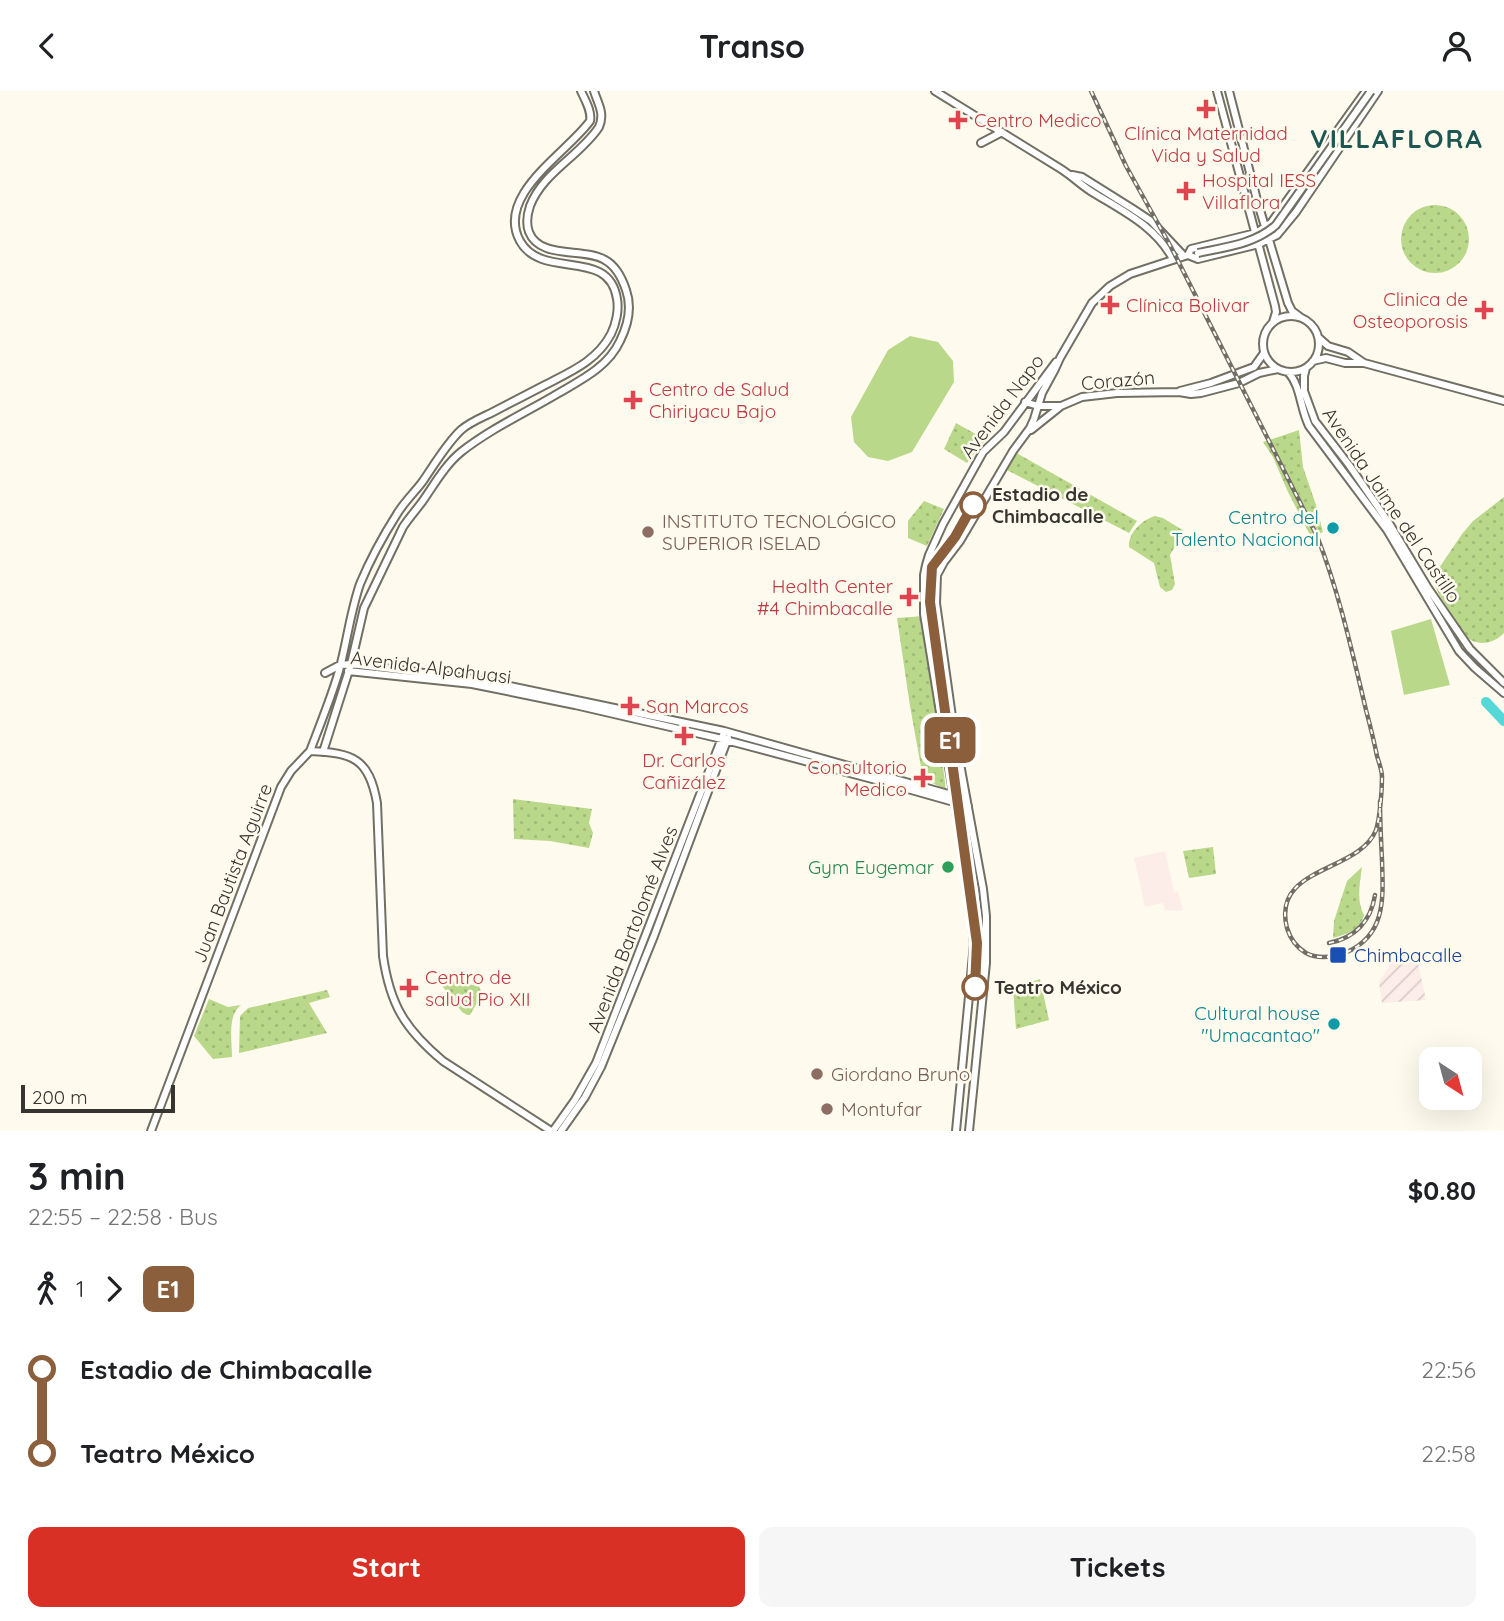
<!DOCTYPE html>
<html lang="en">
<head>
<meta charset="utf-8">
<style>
	:root { --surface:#fff; --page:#f6f6f6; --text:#202124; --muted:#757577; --accent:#d93025 }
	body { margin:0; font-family:Quicksand,sans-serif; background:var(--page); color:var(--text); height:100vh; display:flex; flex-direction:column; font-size:26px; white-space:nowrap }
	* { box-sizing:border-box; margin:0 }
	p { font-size:23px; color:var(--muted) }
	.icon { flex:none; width:38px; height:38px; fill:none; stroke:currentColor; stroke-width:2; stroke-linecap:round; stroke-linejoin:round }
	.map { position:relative; height:1040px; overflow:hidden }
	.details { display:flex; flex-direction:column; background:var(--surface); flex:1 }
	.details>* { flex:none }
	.badge { padding:0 14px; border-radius:10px; font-size:24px; line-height:46px }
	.needle { width:46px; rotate:144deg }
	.controls { position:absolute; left:1419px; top:956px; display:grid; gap:14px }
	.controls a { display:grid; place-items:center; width:63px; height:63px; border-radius:14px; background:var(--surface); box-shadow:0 7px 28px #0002; font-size:35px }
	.scale { position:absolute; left:21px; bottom:18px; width:154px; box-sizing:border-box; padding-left:7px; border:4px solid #363530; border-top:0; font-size:19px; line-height:24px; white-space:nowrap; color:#363530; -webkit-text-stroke:5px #fefbee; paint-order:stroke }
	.map>.badge { position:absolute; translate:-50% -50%; box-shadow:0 0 0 4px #fff }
	.legs { display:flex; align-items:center; gap:10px; height:77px; padding:0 28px; font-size:23px }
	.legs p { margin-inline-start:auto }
	.summary { display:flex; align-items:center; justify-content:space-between; height:119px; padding:0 28px }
	h1 { font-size:38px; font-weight:800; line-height:52px }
	.cta { display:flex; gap:14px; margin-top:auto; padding:14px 28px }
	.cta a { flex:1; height:80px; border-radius:14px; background:var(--accent); color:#fff; font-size:28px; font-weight:800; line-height:80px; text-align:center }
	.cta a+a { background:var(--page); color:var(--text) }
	ul { padding:0 28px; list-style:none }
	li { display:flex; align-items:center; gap:24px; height:84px; font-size:26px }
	li i { display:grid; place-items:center; width:10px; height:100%; margin:0 9px; background:currentColor }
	li i::after { content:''; width:18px; height:18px; margin:-9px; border:5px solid; border-radius:50%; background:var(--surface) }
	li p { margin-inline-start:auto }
	li:first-child i { background:linear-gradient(#0000 50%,currentColor 0) }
	li:last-child i { background:linear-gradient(currentColor 50%,#0000 0) }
	header { display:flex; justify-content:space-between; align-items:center; height:91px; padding:0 28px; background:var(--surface); font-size:32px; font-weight:800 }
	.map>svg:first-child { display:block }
</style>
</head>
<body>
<header><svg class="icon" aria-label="back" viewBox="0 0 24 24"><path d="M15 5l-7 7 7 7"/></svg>Transo<svg class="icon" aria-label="person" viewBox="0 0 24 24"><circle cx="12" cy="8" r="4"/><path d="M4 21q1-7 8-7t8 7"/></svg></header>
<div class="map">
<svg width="1504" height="1040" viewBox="0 0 1504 1040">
	<defs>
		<pattern id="industrial-furrows" width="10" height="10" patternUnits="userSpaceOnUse" patternTransform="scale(1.75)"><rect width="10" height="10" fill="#fdede9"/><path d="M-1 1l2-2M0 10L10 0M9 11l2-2" fill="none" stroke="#d9ccc8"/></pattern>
		<pattern id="green-dots" width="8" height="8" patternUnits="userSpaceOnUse" patternTransform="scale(1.75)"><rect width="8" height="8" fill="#bad889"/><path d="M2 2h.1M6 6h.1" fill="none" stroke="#a0ba77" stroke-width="1.8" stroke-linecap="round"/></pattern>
	</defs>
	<rect width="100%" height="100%" fill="#fefbee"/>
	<path fill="#fdede9" d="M1165,760L1174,801L1178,800L1183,818L1180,820L1165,819L1163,812L1145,816L1134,767Z"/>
	<path fill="url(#industrial-furrows)" d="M1416,862L1426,909L1382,912L1379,891L1396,864Z"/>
	<path fill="url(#green-dots)" d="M1401 148a34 34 0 1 1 68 0a34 34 0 1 1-68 0Z
		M956,332L988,350L981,353L967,372L944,358Z
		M1299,339L1303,376L1316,414L1323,441L1311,446L1287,399L1273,366L1263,351Z
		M1013,360L1137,430L1129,442L1007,379Z
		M1504,406V542C1493,554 1474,556 1464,543C1458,536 1453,527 1449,519C1442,508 1432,496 1435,483L1462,443L1473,430Z
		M924,410L944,418L927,455L908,447V430Z
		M1155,425L1163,427L1184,440L1170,464L1175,493L1172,499L1166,501L1160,496L1154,472L1129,456C1128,442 1142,429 1155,425Z
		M924,525L946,699L923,687L910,615L897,527Z
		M513,708L592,718L589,732L593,742L589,757L550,750L514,748Z
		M1213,756L1216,783L1189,787L1183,760Z
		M1362,776C1360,792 1356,809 1364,824C1360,839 1347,843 1333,847L1334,830L1347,790Z
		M437,888L479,895L482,903L470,924H467L462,921Z
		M1040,888L1049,929L1016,938L1013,897Z
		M327,899L330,906L309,912L327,942L239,962L240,925L248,917Z
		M209,908L228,916L241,914C227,924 232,950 232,966L213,968L194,945Z"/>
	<path fill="#bad889" d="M910,245L938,251L953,270L954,291L912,361L888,370L868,366L854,351L851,326L888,259Z
		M1431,528L1450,594L1404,604L1391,540Z"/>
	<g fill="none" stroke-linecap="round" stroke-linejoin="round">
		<path stroke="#56d8d9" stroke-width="10" d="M1486,611L1504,630"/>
		<defs>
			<path id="major" d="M935,0L1061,78C1072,85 1081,94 1092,101C1123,120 1155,135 1173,168
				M1217,0L1275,215L1276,221L1273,231
				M1229,0L1257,109L1288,212L1292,220L1300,226
				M981,52L1002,41
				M1072,84L1082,86L1133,118L1151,130L1184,165
				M1188,164L1198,168L1259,153L1277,144L1296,121L1378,0
				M1263 253a28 28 0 1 1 56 0a28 28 0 1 1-56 0Z
				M1319,247L1328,255L1348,261L1364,272
				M1313,270L1326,267L1345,272H1364L1504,310
				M1306,277L1304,285V300L1315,330L1349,374L1389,432L1428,497L1470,558L1504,592
				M1288,281C1301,295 1300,317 1309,335L1387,439L1459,560L1475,577L1504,602
				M1180,300L1211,292L1254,276L1264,262
				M1025,311L1038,315H1061
				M1031,339L1061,315L1082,306L1117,302L1179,301L1191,303L1201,302L1239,292L1259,282L1278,278
				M348,580L472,593L575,614L722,648L876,689L968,715
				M325,582L340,574L351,573L473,588L505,594L724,640L966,708
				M310,660C320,634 331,607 339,580C347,551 350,522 360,493C370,469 383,445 397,423C404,411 415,401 423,390C434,374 447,352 461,339C470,331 483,326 493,321C510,312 528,303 545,294C570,281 597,270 611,243C616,233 619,219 617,208C609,155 542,190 520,150C495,104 567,62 590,30C592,20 585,9 581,0
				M323,661L351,573L364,517L403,436C409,427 416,419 422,411C434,394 445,374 461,361C490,338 525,322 557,303C581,289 608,276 620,250C628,234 632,216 626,199C622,187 616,175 605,169C584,156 540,169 529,141C526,133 527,124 530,115C543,81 580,65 599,36C605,22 598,13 594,0
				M151,1040L281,696L291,680L310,660C353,662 369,667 377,712L383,865C390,914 405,938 443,970L551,1040
				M553,1040L575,1009L596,972L723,644
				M561,1040L585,1006L601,976L654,845L728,647
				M956,1040L974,853L969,799L924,523V484L926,474L929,464L943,433L983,361L1004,341L1056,271
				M969,1040L986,872V825L983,798L954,640L936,512L937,484L944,471L960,450L1013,360L1030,337L1034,328L1042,302L1055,278L1060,267L1092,212L1110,195L1130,183L1188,164L1191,158L1256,142L1271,132L1366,0"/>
		</defs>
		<use href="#major" stroke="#727065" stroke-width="10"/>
		<use href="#major" stroke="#fff" stroke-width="6"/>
		<defs>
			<path id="rail" d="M1091,0L1126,75L1171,156L1317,445C1339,501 1352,560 1366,619C1370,634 1374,650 1377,665C1379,672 1382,679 1382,686C1382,700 1380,726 1376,739C1359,782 1271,775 1287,837C1290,847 1296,856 1306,862C1319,869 1334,866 1347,861C1387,843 1383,805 1382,769C1381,749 1380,730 1380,710
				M1329,852C1355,847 1371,830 1375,804"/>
		</defs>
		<use href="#rail" stroke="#706e67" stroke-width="4.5"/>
		<use href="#rail" stroke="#fefbee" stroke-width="2" stroke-dasharray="5" stroke-linecap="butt"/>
		<defs>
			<path id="major-bridge" d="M1198,162C1226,156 1255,153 1276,134L1371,0"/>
		</defs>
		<use href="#major-bridge" stroke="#727065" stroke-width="10" stroke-linecap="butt"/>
		<use href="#major-bridge" stroke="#fff" stroke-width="6"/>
	</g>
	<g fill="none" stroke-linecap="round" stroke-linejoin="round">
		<defs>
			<path id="line-1" d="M973,414L955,446L932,476L930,511L977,852L975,896"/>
		</defs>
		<use href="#line-1" stroke="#fff" stroke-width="16"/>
		<use href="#line-1" stroke="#8b5e3c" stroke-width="10"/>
	</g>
	<g fill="#e0444e" stroke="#fefbee" stroke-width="2.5">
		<path d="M1202.5 7.5h7v7h7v7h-7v7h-7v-7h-7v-7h7z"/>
		<path d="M954.5 18.5h7v7h7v7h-7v7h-7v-7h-7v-7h7z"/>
		<path d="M1182.5 89.5h7v7h7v7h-7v7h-7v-7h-7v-7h7z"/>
		<path d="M1106.5 203.5h7v7h7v7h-7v7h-7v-7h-7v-7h7z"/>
		<path d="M1480.5 208.5h7v7h7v7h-7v7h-7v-7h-7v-7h7z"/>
		<path d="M629.5 298.5h7v7h7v7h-7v7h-7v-7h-7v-7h7z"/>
		<path d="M905.5 495.5h7v7h7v7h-7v7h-7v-7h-7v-7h7z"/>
		<path d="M626.5 604.5h7v7h7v7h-7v7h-7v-7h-7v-7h7z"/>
		<path d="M680.5 634.5h7v7h7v7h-7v7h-7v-7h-7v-7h7z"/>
		<path d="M919.5 676.5h7v7h7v7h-7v7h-7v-7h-7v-7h7z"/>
		<path d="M405.5 886.5h7v7h7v7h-7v7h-7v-7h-7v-7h7z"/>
	</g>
	<g fill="#fff" stroke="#8b5e3c" stroke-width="3.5">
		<circle cx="973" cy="414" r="12"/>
		<circle cx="975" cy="896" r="12"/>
	</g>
	<g fill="#0f9aa8" stroke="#fefbee" stroke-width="2.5">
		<circle cx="1333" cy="437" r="7"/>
		<circle cx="1334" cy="933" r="7"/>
	</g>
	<g fill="#8d6e63" stroke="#fefbee" stroke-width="2.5">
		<circle cx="648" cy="441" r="7"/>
		<circle cx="817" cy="983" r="7"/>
		<circle cx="827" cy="1018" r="7"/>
	</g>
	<circle fill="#2e9e5b" stroke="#fefbee" stroke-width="2.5" cx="948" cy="776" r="7"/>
	<rect fill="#1a4fb4" stroke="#fefbee" stroke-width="2.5" x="1329" y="855" width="18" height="18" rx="3.5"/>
	<g text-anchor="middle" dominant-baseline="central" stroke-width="5" stroke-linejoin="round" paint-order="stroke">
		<g font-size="19" fill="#be3a42" stroke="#fefbee" text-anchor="start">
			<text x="974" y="29">Centro Medico</text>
			<text x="1206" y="42" text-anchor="middle">Clínica Maternidad<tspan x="1206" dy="22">Vida y Salud</tspan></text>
			<text x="1202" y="89">Hospital IESS<tspan x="1202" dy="22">Villaflora</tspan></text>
			<text x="1468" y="208" text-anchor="end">Clinica de<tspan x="1468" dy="22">Osteoporosis</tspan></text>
			<text x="1126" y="214">Clínica Bolivar</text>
			<text x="649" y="298">Centro de Salud<tspan x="649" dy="22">Chiriyacu Bajo</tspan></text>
			<text x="893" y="495" text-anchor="end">Health Center<tspan x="893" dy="22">#4 Chimbacalle</tspan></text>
			<text x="646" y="615">San Marcos</text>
			<text x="684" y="669" text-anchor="middle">Dr. Carlos<tspan x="684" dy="22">Cañizález</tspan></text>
			<text x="907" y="676" text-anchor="end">Consultorio<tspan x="907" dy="22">Medico</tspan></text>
			<text x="425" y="886">Centro de<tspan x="425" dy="22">salud Pio XII</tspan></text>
		</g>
		<g font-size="19" fill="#363530" stroke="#fefbee">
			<text transform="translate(1118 289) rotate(-5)">Corazón</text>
			<text transform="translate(1002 315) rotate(-53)">Avenida Napo</text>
			<text transform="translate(1392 414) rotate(56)">Avenida Jaime del Castillo</text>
			<text transform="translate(431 576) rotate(7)">Avenida Alpahuasi</text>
			<text transform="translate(232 782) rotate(-69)">Juan Bautista Aguirre</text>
			<text transform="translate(632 838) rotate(-69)">Avenida Bartolomé Alves</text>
		</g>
		<g font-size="19" font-weight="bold" fill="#363530" stroke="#fefbee" text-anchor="start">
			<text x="992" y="403">Estadio de<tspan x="992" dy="22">Chimbacalle</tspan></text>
			<text x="994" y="896">Teatro México</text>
		</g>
		<g font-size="19" fill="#0d838f" stroke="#fefbee" text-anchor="end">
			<text x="1319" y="426">Centro del<tspan x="1319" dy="22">Talento Nacional</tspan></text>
			<text x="1320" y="922">Cultural house<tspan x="1320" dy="22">"Umacantao"</tspan></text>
		</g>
		<g font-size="19" fill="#785e54" stroke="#fefbee" text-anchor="start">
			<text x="662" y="430">INSTITUTO TECNOLÓGICO<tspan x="662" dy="22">SUPERIOR ISELAD</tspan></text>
			<text x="831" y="983">Giordano Bruno</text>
			<text x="841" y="1018">Montufar</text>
		</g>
		<g font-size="19" fill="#27864d" stroke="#fefbee" text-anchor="end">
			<text x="934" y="776">Gym Eugemar</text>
		</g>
		<g font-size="19" fill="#164399" stroke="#fefbee" text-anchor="start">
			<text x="1354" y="864">Chimbacalle</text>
		</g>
		<g font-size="26" font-weight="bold" letter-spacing="2" fill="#1d5752" stroke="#fefbee">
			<text x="1397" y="47">VILLAFLORA</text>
		</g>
	</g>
</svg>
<div class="controls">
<a><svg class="needle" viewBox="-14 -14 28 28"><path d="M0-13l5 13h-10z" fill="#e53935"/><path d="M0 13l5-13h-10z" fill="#757577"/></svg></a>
</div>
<div class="scale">200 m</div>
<b class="badge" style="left:950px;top:649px;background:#8b5e3c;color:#fff">E1</b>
</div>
<section class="details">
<div class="summary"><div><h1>3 min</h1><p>22:55 – 22:58 · Bus</p></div><b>$0.80</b></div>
<div class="legs"><svg class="icon" aria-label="walk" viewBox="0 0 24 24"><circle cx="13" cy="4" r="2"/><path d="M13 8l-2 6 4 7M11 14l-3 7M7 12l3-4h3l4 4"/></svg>1<svg class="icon" aria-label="forward" viewBox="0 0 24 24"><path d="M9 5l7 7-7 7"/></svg><b class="badge" style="background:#8b5e3c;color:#fff">E1</b></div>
<ul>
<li><i style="color:#8b5e3c"></i><b>Estadio de Chimbacalle</b><p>22:56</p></li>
<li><i style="color:#8b5e3c"></i><b>Teatro México</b><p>22:58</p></li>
</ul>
<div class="cta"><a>Start</a><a>Tickets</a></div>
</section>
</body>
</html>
